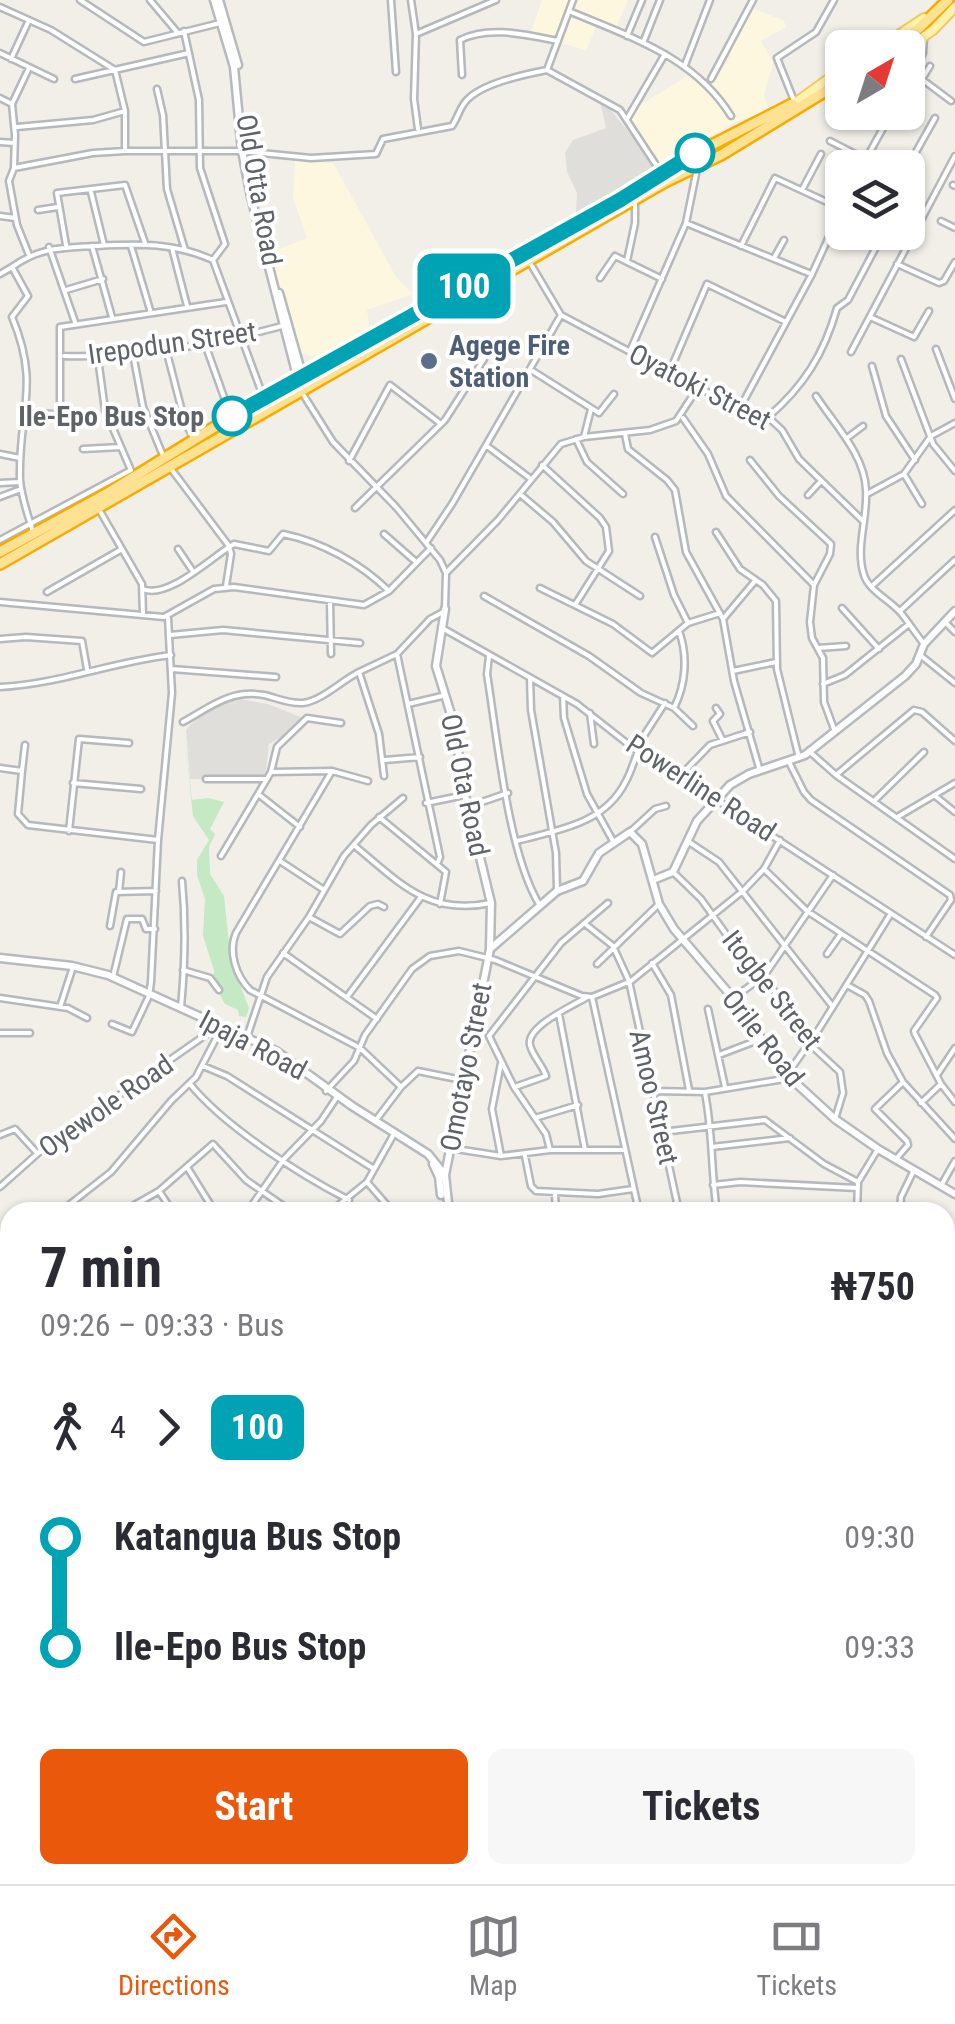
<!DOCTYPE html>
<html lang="en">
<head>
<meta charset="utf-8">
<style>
	:root { --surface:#fff; --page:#f7f7f7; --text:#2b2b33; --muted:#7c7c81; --line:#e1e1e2; --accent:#ea580c }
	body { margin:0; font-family:"Roboto Condensed",sans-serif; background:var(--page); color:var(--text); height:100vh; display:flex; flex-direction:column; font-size:38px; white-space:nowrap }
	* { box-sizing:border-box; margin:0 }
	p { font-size:32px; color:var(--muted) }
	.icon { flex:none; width:55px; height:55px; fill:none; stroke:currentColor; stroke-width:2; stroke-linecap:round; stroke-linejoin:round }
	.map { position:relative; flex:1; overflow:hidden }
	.panel { position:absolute; left:0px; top:1202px; width:955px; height:682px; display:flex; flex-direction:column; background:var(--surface); border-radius:30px 30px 0 0; box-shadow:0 2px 8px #0004 }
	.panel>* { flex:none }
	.badge { padding:0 20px; border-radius:15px; font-size:35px; line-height:65px }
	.needle { width:65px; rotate:39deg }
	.buttons { position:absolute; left:825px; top:30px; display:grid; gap:20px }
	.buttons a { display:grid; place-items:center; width:100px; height:100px; border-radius:15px; background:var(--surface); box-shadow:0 2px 8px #0004; font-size:50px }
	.map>.badge { position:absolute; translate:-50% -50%; box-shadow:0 0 0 5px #fff }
	.legs { display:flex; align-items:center; gap:15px; height:110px; padding:0 40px; font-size:32px }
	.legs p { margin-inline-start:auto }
	.head { display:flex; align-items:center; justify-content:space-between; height:170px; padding:0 40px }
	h1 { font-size:55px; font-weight:700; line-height:75px }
	.cta { display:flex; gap:20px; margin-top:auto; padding:20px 40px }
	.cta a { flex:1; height:115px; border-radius:15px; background:var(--accent); color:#fff; font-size:40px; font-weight:700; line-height:115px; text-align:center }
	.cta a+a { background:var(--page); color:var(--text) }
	ul { padding:0 40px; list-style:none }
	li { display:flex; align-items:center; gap:35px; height:110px; font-size:38px }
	li i { display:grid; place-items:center; width:15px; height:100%; margin:0 12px; background:currentColor }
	li i::after { content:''; width:25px; height:25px; margin:-12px; border:8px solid; border-radius:50%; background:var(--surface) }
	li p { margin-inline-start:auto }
	li:first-child i { background:linear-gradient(#0000 50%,currentColor 0) }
	li:last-child i { background:linear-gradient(currentColor 50%,#0000 0) }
	.tabs { display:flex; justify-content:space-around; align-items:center; height:140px; border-top:2px solid var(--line); background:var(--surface); font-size:28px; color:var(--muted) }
	.tabs a { display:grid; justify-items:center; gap:5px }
	.tabs .on { color:var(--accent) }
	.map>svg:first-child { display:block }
</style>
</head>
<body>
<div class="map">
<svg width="955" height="1884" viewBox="0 0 955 1884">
	<rect width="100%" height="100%" fill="#f1efe8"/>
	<path fill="#fef7e0" d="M542,0H628L614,32L597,25L586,50L530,35Z
		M753,8L784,21L786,27L761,41L773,62L764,95L770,113L740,120L703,140L661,171L620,117L698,70L712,84L731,56L728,52Z
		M295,161L333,163L396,277L413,294L367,310L371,339L326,360L287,349L260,257L307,238L293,197Z"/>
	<path fill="#e0deda" d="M599,96L661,171L595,211L576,214L577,193L567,172L565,153L573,140L606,128Z
		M235,698L268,704L303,718L292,731L269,744L265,780L190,779L186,730L211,702Z"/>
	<path fill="#c5e8c5" d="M185,737L192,800L209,798L224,802L210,829L215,834L209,847L210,874L224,896L231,962L249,1008L246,1017L239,1016L238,1010L225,1004L213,982L214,970L203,936L205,899L197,875V860L209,840L193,816Z"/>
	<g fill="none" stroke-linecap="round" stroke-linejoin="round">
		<defs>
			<path id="street" d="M80,0L144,42L220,23
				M150,0L177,32
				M391,0L396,72
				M411,0L416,34L414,99L418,129
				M0,7L51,30L115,70L125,111V151
				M569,11C630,37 695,57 731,116
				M184,31L199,100L200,168L225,244L213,260
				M416,34L496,0
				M627,36L642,0
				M643,43L660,0
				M0,53L54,79
				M11,59L29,20
				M685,65L710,0
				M29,68L12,104L15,135L14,168L9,181L17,225L29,255
				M547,70L620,110L662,174
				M547,70L573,0
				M915,74L951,101
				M462,75L460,40C489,25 527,35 558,41
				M75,79L189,53
				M711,79L753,0
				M908,84L923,53L924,38
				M157,89L163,115L167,189L185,250
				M911,97L930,66
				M0,98L12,104
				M795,103L777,58L816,32L834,0
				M627,119L665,54
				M17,127L93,120L125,111
				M830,141L865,159
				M0,142L14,143
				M14,168L93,153L125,151H242L311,158L376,154L383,139L452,126C458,118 460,105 469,98C485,83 526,74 547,70
				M861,168L892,112
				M907,168L935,118
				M953,185L955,186
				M802,190L821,154
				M91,192L104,245
				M38,210L58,207
				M908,212L920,221
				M0,216L15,218
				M941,221L955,228
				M686,223L811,274
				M66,245L57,193L125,185L145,243
				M92,246L112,317
				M131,246L151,313
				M741,246L775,178L842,209
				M49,247L75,322
				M172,248L187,306
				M774,258L784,240
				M529,261L561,315L698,388L768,417L782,430L799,459L864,522
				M627,261L635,223V202
				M897,264L939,283L944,281L955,262
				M0,274L12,267
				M600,278L615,256L662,279
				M66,290L103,279
				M870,317L914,337L929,311
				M205,344L230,414
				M166,349L184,419L194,440
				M936,349L955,399
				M630,351L686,223L697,169
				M851,352L955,156
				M133,354L143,407L164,458
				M64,356C137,358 211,345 282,326
				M98,358L105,410L130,468
				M901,359L933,444L955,471
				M872,366L886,416L915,460
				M531,370L599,413L614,394
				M669,373L707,284L786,322
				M301,391L333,442L396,507L440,560L446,573L445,608
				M816,396C834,424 865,455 866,490C868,518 855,548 864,575C869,591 890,600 901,613C909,623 916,634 924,644
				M741,406L812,274L842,208
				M26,412L89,417
				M60,414V327L226,302
				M768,417C804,386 824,354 837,308L848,300L884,232
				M683,418L708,454L726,496L814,585
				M625,434L628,449L667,480L675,490L686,552L723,619L734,681L760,771
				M584,437L591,409
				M847,438L863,426
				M576,439L587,462L623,494
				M487,446L531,479
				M83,449L121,447
				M0,454L20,458
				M750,460L779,496L831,544L830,554L814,585L810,622L812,638L823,658L824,702L834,729
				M349,461L390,385L441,424
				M542,465L600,518L606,527L609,551L575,605
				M172,470L229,546L231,554L226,586
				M904,474L922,504
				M0,483L20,482
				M520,494L553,522L586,561L640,596
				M867,494L904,474L931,436L955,423
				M808,495L821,481
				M0,497L21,489
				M355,508L445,420L484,359
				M100,511L142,584L143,615
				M33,532C28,515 21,497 20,479C18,412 41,386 12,317L28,296L12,267C40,247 62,248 95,246C138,244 173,242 213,260L264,399
				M716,532L740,569L763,585L776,601L777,669L799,758
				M384,534L416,562
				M655,537L674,595L687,621
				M0,540L131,470
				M426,543L452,504L561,315
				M178,549L192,570
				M446,573L498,520L561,444L584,437L650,430L676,421L697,389
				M872,586L955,510
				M540,588L613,624L652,653L688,623L720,613
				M143,589C168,600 211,557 234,544L269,551L283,534C322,542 360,563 389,591
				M47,592L122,549
				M484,596L589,656L641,693L674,708L693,726
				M330,601L331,654
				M0,602L164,617L214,589L234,587L364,605L389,591L431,548
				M842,608L879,649
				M900,611L955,560
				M723,619L755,581
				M946,623L955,632
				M442,628L577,704L642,755L680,776L955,955
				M170,635L223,630L360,643
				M0,639L26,637L82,641L87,669
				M818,648L846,646
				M397,654L430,619L445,611
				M920,655L955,683
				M489,656L487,674C497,736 508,853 539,904
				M172,669L276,677
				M733,671L776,662
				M359,672L397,654L440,857L438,862
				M530,678L531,710L556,853L557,890
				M823,684L845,675L909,624
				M0,687C59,684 112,662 171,655
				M563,696L564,718L587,794L613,841
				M408,704L442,696
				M674,708C686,684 688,656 679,631
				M716,708L720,714L713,721L723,741
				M590,713L594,744
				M183,722C210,707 231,689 264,695C277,698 289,704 303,703C323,700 341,681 359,672L379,734L384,776
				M636,748L665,703
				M810,752L836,775L955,859
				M385,760L420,757
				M789,762L804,792L811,800L950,895L951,900L926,937
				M0,768L22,771L18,814L28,825L158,840
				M22,771L25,745
				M332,771L236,933C228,952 236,976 250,990L360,1048L401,1087L376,1120
				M271,772L277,747L307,718L341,723
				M836,775L914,710L922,712L955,741
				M680,776L710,745L750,732
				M206,779H267
				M73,783L141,789
				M934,795L955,812
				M875,800L924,752
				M426,803L465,795
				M470,806L508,793
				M899,816L955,783
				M379,817L446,872L440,904
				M300,827L258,794L271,772L332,771L368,781
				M69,831L79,739L129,743
				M630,832L655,809L666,806
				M517,841C558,830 605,824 626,781C631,772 634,761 638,751
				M689,842L719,862L833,1007
				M355,846C400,883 428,916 491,903
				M221,856L258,794
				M280,861L324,890
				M764,869L807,911L935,995L937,998L914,1031L915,1034L941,1084L955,1102
				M673,872L701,899L736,948L764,976L813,1047L840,1072L843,1093L835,1119
				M119,892L121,872
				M309,917L340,934L370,906L378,904L384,907
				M584,923L613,946L629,981L679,1212
				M110,926L116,892L156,891
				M283,953L377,1019
				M827,954L841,934
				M652,963L671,995L689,1090
				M597,964L659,904
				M183,970L210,978L219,990
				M113,977L127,919H142L146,929H155
				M847,985L865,995L869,1001L887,1053L903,1082L955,1139
				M347,997L421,897
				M592,997L631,981L744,890L764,869L780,840
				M592,997L639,1212
				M0,998L68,1008L87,1018
				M733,998L764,976L833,875
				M60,1007L72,970
				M181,1007C185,965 186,923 182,881
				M708,1009L725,1087
				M559,1014L585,1150
				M112,1024L132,1032L149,996L151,982L158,840L172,693L168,618
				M0,1033H30
				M247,1037L267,977L309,917L344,856L371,825L403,798
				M719,1055L761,1039
				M203,1066L227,1076L374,1169
				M937,1075L955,1048
				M190,1084C224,1126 300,1175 349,1200
				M401,1087L418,1071L462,1080
				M515,1087L546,1076C543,1066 532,1055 530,1045C526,1026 573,1006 587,997
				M326,1091L354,1061L365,1035L412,969L430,956L459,951L495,960L582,996L592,997
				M653,1091L705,1092L784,1079L819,1029L890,915
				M705,1093C713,1133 711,1173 717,1212
				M921,1103L941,1084
				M535,1118L578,1105
				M662,1132L765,1120L824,1164L858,1182
				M0,1135L15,1129L37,1153
				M712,1147L790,1138
				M450,1148L501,1156L550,1150H624
				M550,1150L546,1134L514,1087L489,1036L561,943L608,903
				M501,1156L492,1109L501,1063
				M525,1156L531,1186L536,1191L598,1194L633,1189
				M896,1159L908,1145L907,1141L875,1109L902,1083
				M187,1167L215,1212
				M367,1182L393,1212
				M942,1184L955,1161
				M713,1185L740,1182L857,1188
				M0,1187L45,1147L217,1027
				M159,1191L173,1212
				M555,1194L556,1212
				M60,1212L111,1172L171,1101L196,1077L222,1027
				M122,1212L159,1191L213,1144L246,1180L292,1212
				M242,1212L250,1208L284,1159L321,1121L337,1097
				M330,1212L367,1182L395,1132
				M857,1212L858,1182L878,1149
				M900,1212L901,1197L914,1170
				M0,1239L10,1255
				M0,1264L10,1255
				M945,1270L955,1266
				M945,1310L955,1305
				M0,1331L10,1318
				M0,1389L10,1383
				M0,1451L10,1426
				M0,1526L10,1506
				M0,1552L10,1560
				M0,1598L10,1591
				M0,1643L10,1636
				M0,1661L10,1673
				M0,1690L10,1684
				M945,1715L955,1680
				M0,1752L10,1765
				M0,1808L10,1810L0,1845
				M945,1825L955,1804
				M945,1855L955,1844
				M110,1875L121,1884
				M244,1875V1884
				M285,1875V1884
				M322,1875L323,1884
				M23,1884L27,1875
				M209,1884L211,1875
				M358,1884L369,1875
				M681,1884L682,1875
				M716,1884L717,1875
				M787,1884L788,1875
				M932,1884L936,1880"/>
			<path id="secondary" d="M214,0L234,67L242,151L251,197L298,380
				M219,0L238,65
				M279,293L303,378
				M653,880L673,872L697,821L730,785L749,774L805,755L905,676L916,664L924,644L955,611
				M490,949L557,891L583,881L599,853L630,832L642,844L659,904L674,929L733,998L787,1075L835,1119L878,1149L955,1194
				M0,958L72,966L108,975L276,1051L352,1106L428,1154L445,1175L449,1212
				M433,1164L439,1177L441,1195
				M439,1177L445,1175L490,949L491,903L465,795L454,724L436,666L445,609
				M945,1491L955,1494
				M945,1500L955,1503
				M945,1505L955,1508
				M945,1511L955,1514
				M945,1595L955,1561
				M0,1730L10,1726
				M945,1774L955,1751
				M0,1848L10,1851
				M945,1863L955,1880
				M54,1875L61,1884
				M427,1884L465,1881L616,1884
				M860,1884L861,1875"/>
			<path id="primary" d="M879,48L924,18
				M908,48L933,30L955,7
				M795,103L842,69"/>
			<path id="highway" d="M890,48L917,30L948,0
				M0,552L106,494L231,417L620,201L698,152L792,104
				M0,564L665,182L721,155L842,81"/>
		</defs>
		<use href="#street" stroke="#b5b8bc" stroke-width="9"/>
		<use href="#secondary" stroke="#b6babf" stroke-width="11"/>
		<use href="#primary" stroke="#f2c960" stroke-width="12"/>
		<use href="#highway" stroke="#f9ab00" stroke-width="14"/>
		<use href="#street" stroke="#fff" stroke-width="4"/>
		<use href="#secondary" stroke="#fff" stroke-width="6"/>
		<use href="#primary" stroke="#fff2af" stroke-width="8"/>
		<use href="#highway" stroke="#fde293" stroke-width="9"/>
		<path stroke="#b6b7b8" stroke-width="2.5" stroke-dasharray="2.5 12" stroke-linecap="butt" d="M945,1697L955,1656
			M886,1884L889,1875"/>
	</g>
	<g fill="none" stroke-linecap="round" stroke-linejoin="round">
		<defs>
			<path id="line-1" d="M232,416L620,200L695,153"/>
		</defs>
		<use href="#line-1" stroke="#fff" stroke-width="22"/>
		<use href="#line-1" stroke="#00a3b4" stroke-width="15"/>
	</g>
	<g fill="#fff" stroke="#00a3b4" stroke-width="5">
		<circle cx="695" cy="153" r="18"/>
		<circle cx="232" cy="416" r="18"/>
	</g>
	<circle fill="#5c6f8a" stroke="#fff" stroke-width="4" cx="429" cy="361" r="10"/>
	<g text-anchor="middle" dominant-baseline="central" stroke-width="8" stroke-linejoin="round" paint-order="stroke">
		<g font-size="28" fill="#5f6368" stroke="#fff">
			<text transform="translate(259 190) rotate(80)">Old Otta Road</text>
			<text transform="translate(172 343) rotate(-8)">Irepodun Street</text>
			<text transform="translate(700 387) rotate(27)">Oyatoki Street</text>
			<text transform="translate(465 785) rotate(78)">Old Ota Road</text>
			<text transform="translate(701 788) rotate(33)">Powerline Road</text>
			<text transform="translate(772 990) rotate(52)">Itogbe Street</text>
			<text transform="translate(763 1038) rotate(52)">Orile Road</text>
			<text transform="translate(253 1045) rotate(28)">Ipaja Road</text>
			<text transform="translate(466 1067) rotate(-79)">Omotayo Street</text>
			<text transform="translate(654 1097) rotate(77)">Amoo Street</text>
			<text transform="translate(106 1106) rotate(-35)">Oyewole Road</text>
		</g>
		<g font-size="28" font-weight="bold" fill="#4e5e75" stroke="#fff" text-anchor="start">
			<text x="449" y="345">Agege Fire<tspan x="449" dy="32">Station</tspan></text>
		</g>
		<g font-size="28" font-weight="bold" fill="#5f6368" stroke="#fff" text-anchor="end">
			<text x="204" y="416">Ile-Epo Bus Stop</text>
		</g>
	</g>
</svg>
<div class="buttons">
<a><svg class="needle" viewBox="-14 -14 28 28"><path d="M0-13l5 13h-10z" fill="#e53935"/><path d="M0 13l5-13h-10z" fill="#7c7c81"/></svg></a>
<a><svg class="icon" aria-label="layers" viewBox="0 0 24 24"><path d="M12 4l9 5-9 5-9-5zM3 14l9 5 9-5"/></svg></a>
</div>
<b class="badge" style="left:464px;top:286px;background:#00a3b4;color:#fff">100</b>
<section class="panel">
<div class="head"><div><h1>7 min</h1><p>09:26 – 09:33 · Bus</p></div><b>₦750</b></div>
<div class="legs"><svg class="icon" aria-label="walk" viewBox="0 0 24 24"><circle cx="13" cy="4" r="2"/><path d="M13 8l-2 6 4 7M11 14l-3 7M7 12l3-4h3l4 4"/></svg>4<svg class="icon" aria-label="forward" viewBox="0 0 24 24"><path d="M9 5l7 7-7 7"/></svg><b class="badge" style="background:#00a3b4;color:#fff">100</b></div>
<ul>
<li><i style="color:#00a3b4"></i><b>Katangua Bus Stop</b><p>09:30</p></li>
<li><i style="color:#00a3b4"></i><b>Ile-Epo Bus Stop</b><p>09:33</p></li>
</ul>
<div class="cta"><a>Start</a><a>Tickets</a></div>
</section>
</div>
<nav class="tabs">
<a class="on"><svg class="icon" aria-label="directions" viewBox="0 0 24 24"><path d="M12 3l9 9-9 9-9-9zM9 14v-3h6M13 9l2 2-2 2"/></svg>Directions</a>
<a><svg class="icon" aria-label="map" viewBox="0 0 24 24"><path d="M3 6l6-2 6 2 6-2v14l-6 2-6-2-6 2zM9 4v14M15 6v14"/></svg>Map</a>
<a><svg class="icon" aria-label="tickets" viewBox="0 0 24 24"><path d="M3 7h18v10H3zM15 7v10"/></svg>Tickets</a>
</nav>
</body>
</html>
